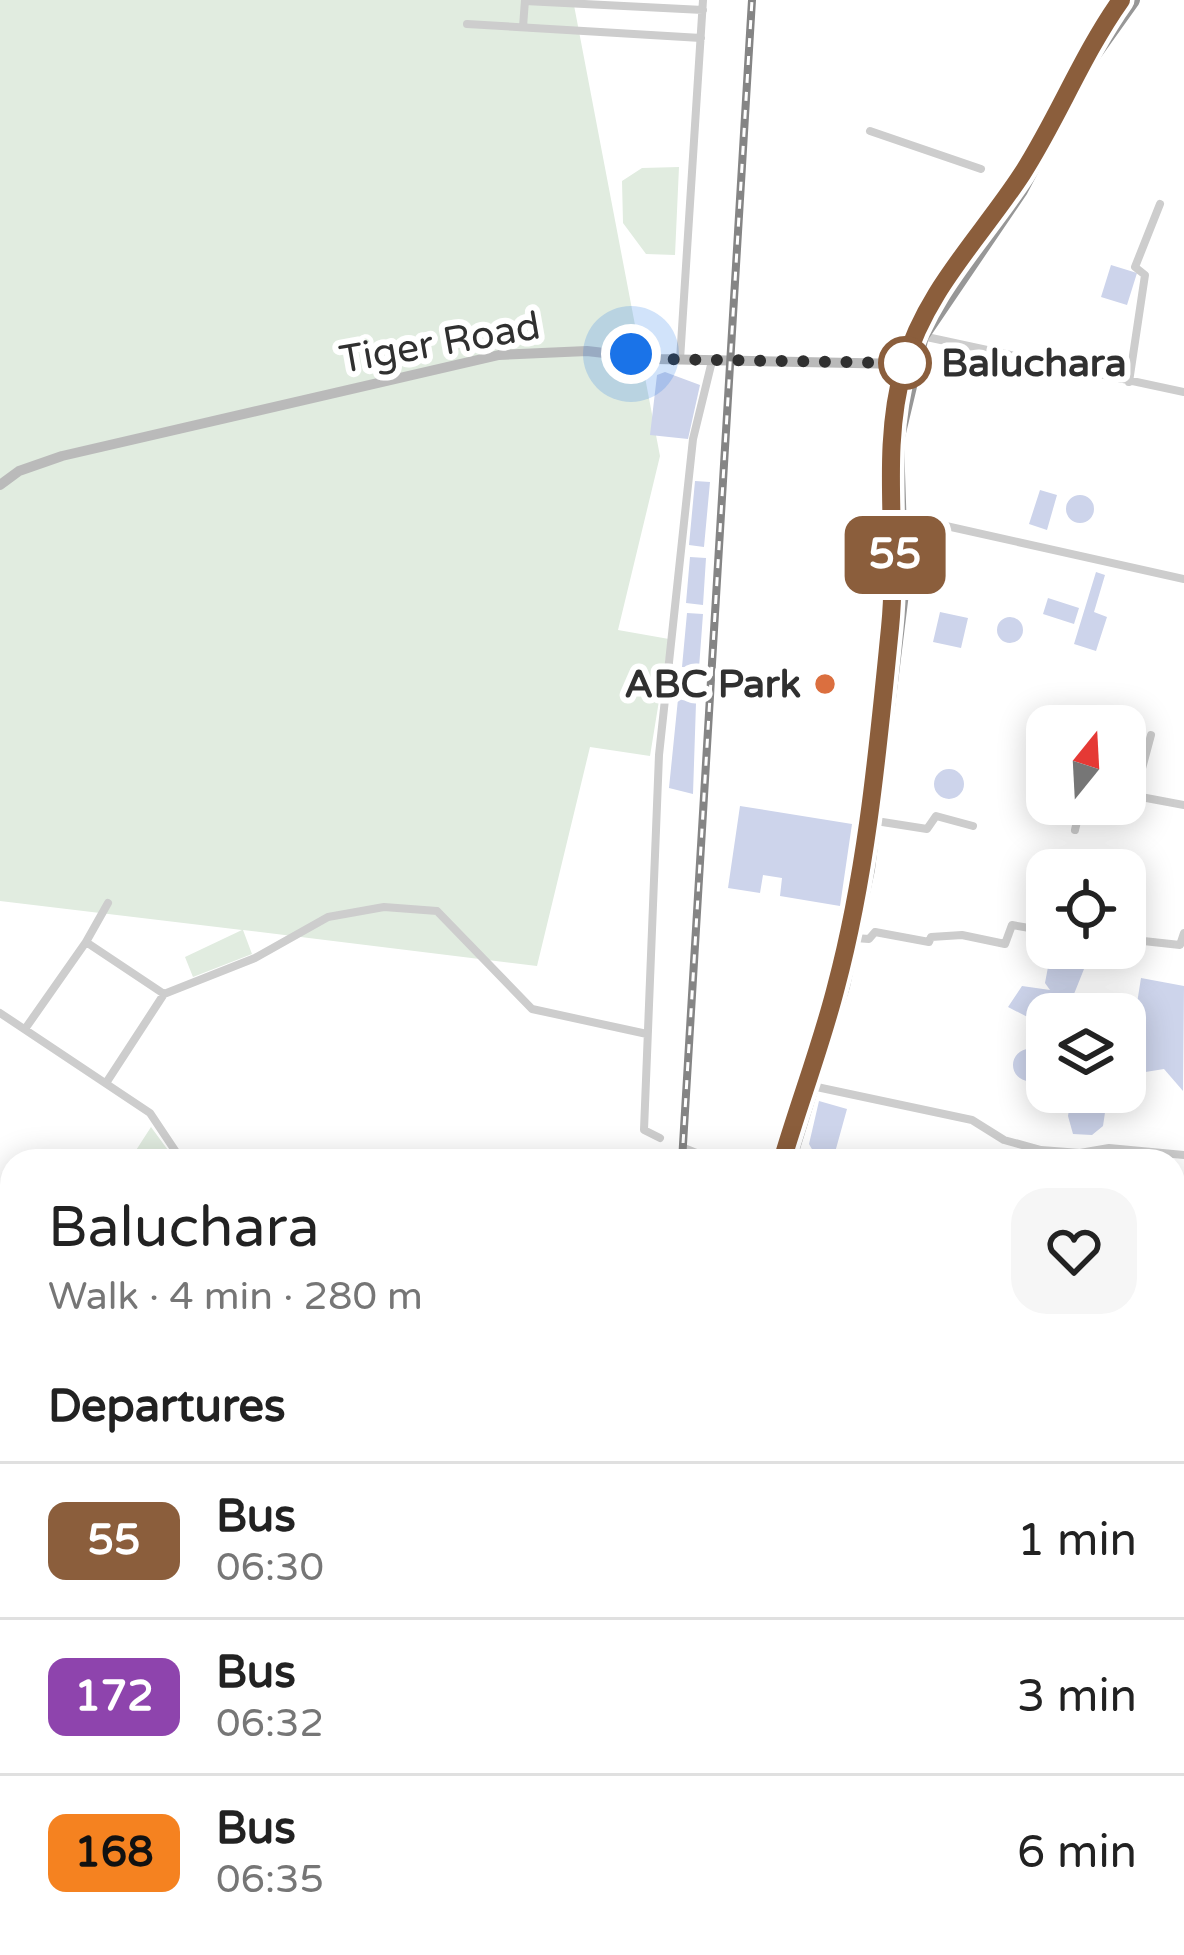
<!DOCTYPE html>
<html lang="en">
<head>
<meta charset="utf-8">
<style>
	:root { --surface:#fff; --page:#f6f6f6; --text:#222; --muted:#767676; --line:#e0e0e0 }
	body { margin:0; font-family:"Varela Round",sans-serif; background:var(--page); color:var(--text); height:100vh; display:flex; flex-direction:column; font-size:45px; white-space:nowrap }
	* { box-sizing:border-box; margin:0 }
	p { font-size:39px; color:var(--muted) }
	.icon { flex:none; width:66px; height:66px; fill:none; stroke:currentColor; stroke-width:2; stroke-linecap:round; stroke-linejoin:round }
	.map { position:relative; flex:1; overflow:hidden }
	.details { position:absolute; left:0px; top:1149px; width:1185px; height:807px; display:flex; flex-direction:column; background:var(--surface); border-radius:36px 36px 0 0; box-shadow:0 6px 30px #0003 }
	.details>* { flex:none }
	.badge { padding:0 24px; border-radius:18px; font-size:42px; line-height:78px }
	.needle { width:78px; rotate:18deg }
	.buttons { position:absolute; left:1026px; top:705px; display:grid; gap:24px }
	.buttons a { display:grid; place-items:center; width:120px; height:120px; border-radius:24px; background:var(--surface); box-shadow:0 6px 30px #0003; font-size:60px }
	.you { position:absolute; width:60px; height:60px; margin:-30px; border:9px solid #fff; border-radius:50%; background:#1a73e8; box-shadow:0 0 0 18px #1a73e833 }
	.map>.badge { position:absolute; translate:-50% -50%; box-shadow:0 0 0 6px #fff }
	h2 { padding:0 48px; font-size:45px; line-height:108px }
	.round { display:grid; place-items:center; flex:none; width:126px; height:126px; border-radius:36px; background:var(--page) }
	.overview { display:flex; align-items:center; justify-content:space-between; height:204px; padding:0 48px }
	h1 { font-size:57px; font-weight:600; line-height:90px }
	ul { padding:0; list-style:none }
	li { display:flex; align-items:center; gap:36px; height:156px; padding:0 48px; border-top:3px solid var(--line) }
	li div { flex:1 }
	li b { display:block; font-size:45px }
	li em { font-style:normal }
	li .badge { min-width:132px; font-weight:700; text-align:center }
	.map>svg:first-child { display:block }
</style>
</head>
<body>
<div class="map">
<svg width="1184" height="1955" viewBox="0 0 1184 1955">
	<rect width="100%" height="100%" fill="#fff"/>
	<path fill="#e1ece0" d="M0,0H573L660,456L618,630L669,639L650,756L590,747L537,966L243,930L252,954L193,977L185,957L242,930L0,901Z
		M679,167L675,255L646,254L623,223L622,181L642,168Z
		M151,1127L176,1161L131,1158Z"/>
	<path fill="#cdd4eb" d="M1111,265L1137,273L1127,305L1101,297Z
		M665,372L700,385L688,439L650,435L657,375Z
		M695,481L710,482L704,547L689,545Z
		M1040,490L1057,495L1047,530L1029,524Z
		M1066 509a14 14 0 1 1 28 0a14 14 0 1 1-28 0Z
		M690,557L706,558L703,605L686,603Z
		M1096,572L1105,575L1094,612L1107,617L1096,651L1074,644Z
		M1048,598L1079,608L1074,624L1043,614Z
		M940,612L968,618L961,648L933,642Z
		M687,613L703,614L699,668L682,667Z
		M997 630a13 13 0 1 1 26 0a13 13 0 1 1-26 0Z
		M678,699L696,703L693,794L669,788Z
		M934 784a15 15 0 1 1 30 0a15 15 0 1 1-30 0Z
		M740,806L852,824L840,906L780,896L782,878L763,875L760,893L728,888Z
		M1065,965L1084,969L1074,994L1066,995L1085,1014H1047V1027L1008,1007L1022,986L1050,990L1045,983L1048,967Z
		M1141,978L1184,986L1183,1091L1164,1069L1133,1074L1129,1054Z
		M1013 1065a16 16 0 1 1 32 0a16 16 0 1 1-32 0Z
		M1072,1092H1108L1103,1126L1092,1135L1073,1134L1068,1116Z
		M819,1101L847,1109L834,1156L813,1151L809,1144Z"/>
	<g fill="none" stroke-linecap="round" stroke-linejoin="round">
		<path stroke="#cdd4eb" stroke-width="8" d="M0,1825L12,1829
			M403,1944L416,1955"/>
		<path stroke="#cdcdcd" stroke-width="8" d="M525,1L703,10
			M467,24L701,38
			M523,27L525,0
			M870,131L981,169
			M922,336L1184,392
			M680,360L703,0
			M1129,382L1145,275L1135,267L1160,204
			M897,515L1184,579
			M1125,794L1184,805
			M1140,797L1137,787L1151,735
			M876,821L927,829L936,816L973,826
			M1075,830L1081,804
			M855,938L869,939L875,932L929,942L931,937L962,935L1005,944L1012,925L1047,931
			M1125,939L1180,945L1184,933
			M86,942L108,903
			M0,1013L150,1113L182,1161
			M25,1029L86,942L164,994
			M108,1080L164,994L255,958L328,917L384,907L437,911L532,1009L647,1034
			M812,1086L972,1120L1004,1140L1041,1150L1080,1153L1109,1148L1184,1155
			M660,1138L644,1130L659,755L693,439L712,361
			M684,1148L716,1161
			M1173,1344L1184,1348
			M1173,1555L1184,1557
			M0,1596L12,1600
			M0,1654L12,1658
			M1173,1671L1184,1669
			M0,1709L12,1713
			M0,1748L12,1751
			M1173,1769L1184,1771
			M415,1944L421,1955
			M743,1944L862,1955
			M230,1955L233,1944
			M1008,1955L1010,1944"/>
		<path stroke="#bababa" stroke-width="10" d="M0,485L19,471L62,456L499,355L587,351L656,359L905,364
			M1173,1905L1184,1907
			M962,1955L969,1944"/>
		<path stroke="#a8a8a8" stroke-width="14" d="M0,1912L12,1915
			M0,1922L12,1925
			M73,1944L109,1955
			M107,1944L143,1955"/>
		<path stroke="#979797" stroke-width="16" d="M788,1161L842,986L867,869L901,593L896,441L921,336L1020,190L1087,63L1132,0
			M717,1944L719,1955"/>
		<defs>
			<path id="rail" d="M682,1161L752,0
				M529,1944L536,1955"/>
		</defs>
		<use href="#rail" stroke="#858585" stroke-width="8"/>
		<use href="#rail" stroke="#fff" stroke-width="3" stroke-dasharray="9" stroke-linecap="butt"/>
	</g>
	<g fill="none" stroke-linecap="round" stroke-linejoin="round">
		<defs>
			<path id="line" d="M782,1161C799,1103 821,1046 836,987C867,871 878,747 890,628C899,540 879,452 904,366C925,291 981,237 1022,174C1058,118 1082,55 1121,0"/>
		</defs>
		<use href="#line" stroke="#fff" stroke-width="27"/>
		<use href="#line" stroke="#8b5e3c" stroke-width="18"/>
		<path stroke="#303030" stroke-width="12" stroke-dasharray="0 21.6" d="M631,354L656,359L905,363"/>
	</g>
	<circle fill="#fff" stroke="#8b5e3c" stroke-width="6" cx="905" cy="363" r="24"/>
	<circle fill="#db6f3f" stroke="#fff" stroke-width="4.5" cx="825" cy="684" r="12"/>
	<g text-anchor="middle" dominant-baseline="central" stroke-width="12" stroke-linejoin="round" paint-order="stroke">
		<g font-size="39" fill="#303030" stroke="#fff">
			<text transform="translate(440 343) rotate(-10)">Tiger Road</text>
		</g>
		<g font-size="39" font-weight="bold" fill="#303030" stroke="#fff" text-anchor="start">
			<text x="941" y="363">Baluchara</text>
		</g>
		<g font-size="39" font-weight="bold" fill="#303030" stroke="#fff" text-anchor="end">
			<text x="801" y="684">ABC Park</text>
		</g>
	</g>
</svg>
<div class="buttons">
<a><svg class="needle" viewBox="-14 -14 28 28"><path d="M0-13l5 13h-10z" fill="#e53935"/><path d="M0 13l5-13h-10z" fill="#767676"/></svg></a>
<a><svg class="icon" aria-label="locate" viewBox="0 0 24 24"><circle cx="12" cy="12" r="6"/><path d="M12 2v4M12 18v4M2 12h4M18 12h4"/></svg></a>
<a><svg class="icon" aria-label="layers" viewBox="0 0 24 24"><path d="M12 4l9 5-9 5-9-5zM3 14l9 5 9-5"/></svg></a>
</div>
<div class="you" style="left:631px;top:354px"></div>
<b class="badge" style="left:895px;top:555px;background:#8b5e3c;color:#fff">55</b>
<section class="details">
<div class="overview"><div><h1>Baluchara</h1><p>Walk · 4 min · 280 m</p></div><a class="round"><svg class="icon" aria-label="heart" viewBox="0 0 24 24"><path d="M12 20l-8-8c-3-5 5-10 8-4 3-6 11-1 8 4z"/></svg></a></div>
<h2>Departures</h2>
<ul>
<li><span class="badge" style="background:#8b5e3c;color:#fff">55</span><div><b>Bus</b><p>06:30</p></div><em>1 min</em></li>
<li><span class="badge" style="background:#8e44ad;color:#fff">172</span><div><b>Bus</b><p>06:32</p></div><em>3 min</em></li>
<li><span class="badge" style="background:#f58220;color:#111">168</span><div><b>Bus</b><p>06:35</p></div><em>6 min</em></li>
</ul>
</section>
</div>
</body>
</html>
